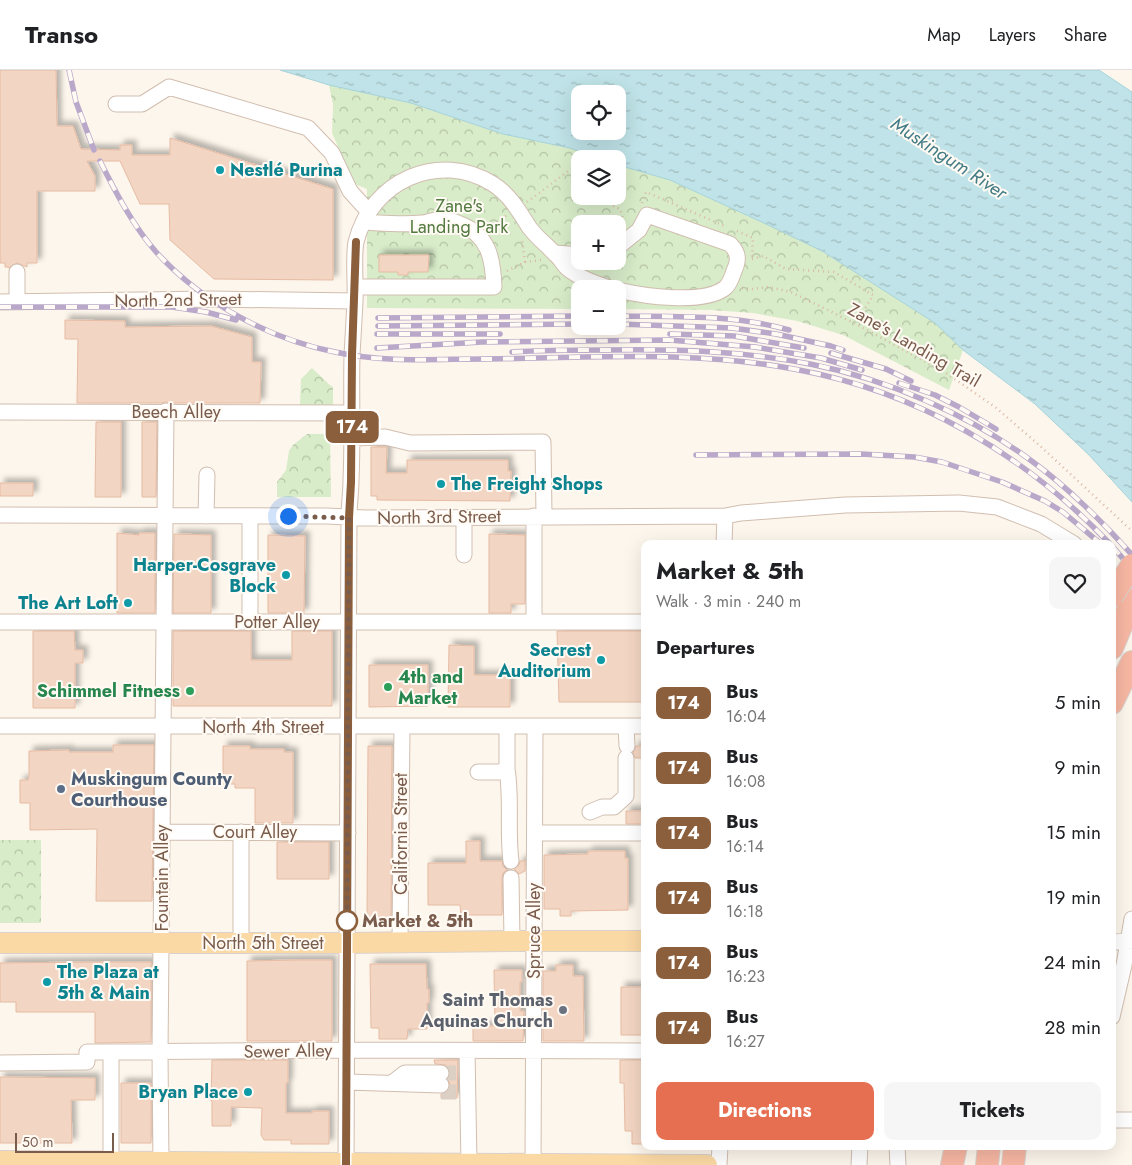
<!DOCTYPE html>
<html lang="en">
<head>
<meta charset="utf-8">
<style>
	:root { --surface:#fff; --page:#f6f6f6; --text:#202124; --muted:#757577; --line:#e0e0e0; --accent:#e76f51 }
	body { margin:0; font-family:Jost,sans-serif; background:var(--page); color:var(--text); height:100vh; display:flex; flex-direction:column; font-size:19px; white-space:nowrap }
	* { box-sizing:border-box; margin:0 }
	p { font-size:16px; color:var(--muted) }
	.icon { flex:none; width:28px; height:28px; fill:none; stroke:currentColor; stroke-width:2; stroke-linecap:round; stroke-linejoin:round }
	.map { position:relative; flex:1; overflow:hidden }
	.details { position:absolute; left:641px; top:470px; width:475px; height:610px; display:flex; flex-direction:column; background:var(--surface); border-radius:10px; box-shadow:0 5px 20px #0002 }
	.details>* { flex:none }
	.badge { padding:0 10px; border-radius:8px; font-size:18px; line-height:32px }
	.fabs { position:absolute; left:571px; top:15px; display:grid; gap:10px }
	.fabs a { display:grid; place-items:center; width:55px; height:55px; border-radius:10px; background:var(--surface); box-shadow:0 5px 20px #0002; font-size:25px }
	.scale { position:absolute; left:15px; bottom:12px; width:99px; box-sizing:border-box; padding-left:5px; border:2px solid #7a5c4d; border-top:0; font-size:14px; line-height:18px; white-space:nowrap; color:#7a5c4d; -webkit-text-stroke:4px #fffaf3; paint-order:stroke }
	.you { position:absolute; width:25px; height:25px; margin:-12px; border:4px solid #fff; border-radius:50%; background:#1a73e8; box-shadow:0 0 0 8px #1a73e833 }
	.map>.badge { position:absolute; translate:-50% -50%; box-shadow:0 0 0 2px #fff }
	h2 { padding:0 15px; font-size:19px; line-height:45px }
	.round { display:grid; place-items:center; flex:none; width:52px; height:52px; border-radius:10px; background:var(--page) }
	.head { display:flex; align-items:center; justify-content:space-between; height:85px; padding:0 15px }
	h1 { font-size:24px; font-weight:700; line-height:38px }
	.cta { display:flex; gap:10px; margin-top:auto; padding:10px 15px }
	.cta a { flex:1; height:58px; border-radius:10px; background:var(--accent); color:#fff; font-size:20px; font-weight:700; line-height:58px; text-align:center }
	.cta a+a { background:var(--page); color:var(--text) }
	ul { padding:0; list-style:none }
	li { display:flex; align-items:center; gap:15px; height:65px; padding:0 15px }
	li div { flex:1 }
	li b { display:block; font-size:19px }
	li em { font-style:normal }
	li .badge { min-width:55px; font-weight:700; text-align:center }
	header { display:flex; align-items:center; gap:30px; box-sizing:border-box; height:70px; padding:0 25px; background:var(--surface); border-bottom:1px solid var(--line) }
	header strong { font-size:24px }
	nav { display:flex; gap:28px; margin-inline-start:auto; font-size:18px }
	.map>svg:first-child { display:block }
</style>
</head>
<body>
<header>
<strong>Transo</strong>
<nav><a>Map</a><a>Layers</a><a>Share</a></nav>
</header>
<div class="map">
<svg width="1132" height="1095" viewBox="0 0 1132 1095">
	<defs>
		<pattern id="park-crowns" width="20" height="18" patternUnits="userSpaceOnUse" patternTransform="scale(1.25)"><rect width="20" height="18" fill="#d8ecc9"/><path d="M2 6a3 3 0 1 1 6 0M12 15a3 3 0 1 1 6 0" fill="none" stroke="#b4c2a5"/></pattern>
		<pattern id="water-ripples" width="26" height="14" patternUnits="userSpaceOnUse" patternTransform="scale(1.25)"><rect width="26" height="14" fill="#bfe3e8"/><path d="M2 4q2-2 4 0t4 0M15 11q2-2 4 0t4 0" fill="none" stroke="#a0bbbe"/></pattern>
		<filter id="shadow"><feDropShadow dx="4.5" dy="-4.5" stdDeviation="2.5" flood-color="#0004"/></filter>
	</defs>
	<rect width="100%" height="100%" fill="#fdf6ec"/>
	<path fill="url(#park-crowns)" fill-rule="evenodd" d="M329,15L411,33L503,64L570,78L600,89H580V126H618V95L670,110L764,153L822,181L935,253L963,280L949,320L843,265L797,251L753,243L711,240L618,239V219H580V239L367,238V119L357,115L353,111L332,63L333,35ZM580,154H618V191H580Z
		M312,298L331,316L333,317V338L300,335L301,309Z
		M307,364H330L331,427H277V412L286,400L289,381L293,375Z
		M0,770H41V853H0Z"/>
	<path fill="url(#water-ripples)" stroke="#a5d3da" fill-rule="evenodd" d="M280,0H1099L1132,22V432L1089,385L1035,334L963,280L935,253L822,181L764,153L670,110L618,95V89H600L570,78L503,64L411,33L329,15ZM580,24H618V61H580Z"/>
	<path fill="#f3d5c3" stroke="#e6bba3" filter="url(#shadow)" d="M0,0H56L57,56H73L81,79L120,80V75H132V85H170V68L333,119V210L214,209L170,170L169,134H140L120,91H87L95,106V121H37V193H27V197L17,193L8,198V197H5V193H0Z
		M379,185H429L428,202H408V205H398V202H379Z
		M65,250L125,251V257L211,256L252,267V292H261L260,333H171L166,332L161,333H77L78,269H65Z
		M96,352H121V427H95Z
		M142,352H157L156,427H142Z
		M371,377H387L386,403H407V390H508V401H511L510,431L377,430V426H371Z
		M0,413H33V426H0Z
		M117,463L139,465V463H155V543H117Z
		M174,464L211,465V543H173Z
		M489,464L525,465V534H511V543H489Z
		M268,465L305,466L304,543H268Z
		M33,561H74L75,580H83V593H75V638H33Z
		M173,561H251V590H292V561H332V636H173Z
		M557,561H645V632H559Z
		M449,575L474,576V605H510V637H448Z
		M369,595H428V636L369,637Z
		M113,675H154L152,831H96L97,759L30,760V733H20V710H28L29,707V681L69,680V682H113Z
		M223,676H250V679H284V682H293V753H255V718H235V714H223Z
		M368,676H392L391,852H367Z
		M636,676H645V688H635L633,683Z
		M626,741H645V754H626Z
		M466,771H480V791H502L503,796L507,800L503,803L502,808V845H461L460,835H428V793H466Z
		M277,772H329V809H277Z
		M588,781H625V788H628V840L571,841V846H560V839H544V785L588,784Z
		M520,791H525V801L519,804L514,799L519,795Z
		M297,890H332V971H247V891Z
		M94,892H151V972L95,973V942H16V932H0V893Z
		M370,894H426L427,919H429V933H427V959H408L407,969H379V958H371Z
		M556,895H573V906H583L584,971H543V901H556Z
		M494,900H522V912H520V941H524L523,971H473V956H495Z
		M621,917H645V965H621Z
		M212,990H288V1013H286V1043H312V1041H329V1074H291V1070H264L261,1065L262,1038L231,1037V1056H212V1031H211Z
		M434,990H458L457,1028H441V1024L446,1023L449,1020L450,1015L448,1009L450,1003L446,995L435,994Z
		M620,990H645V1066H643V1074H632V1061H625L624,1013H620Z
		M0,1007L95,1008V1030H71L72,1073H0Z
		M121,1013H151V1073H121Z"/>
	<g fill="none" stroke-linecap="round" stroke-linejoin="round">
		<path stroke="#dcd0c4" stroke-width="15" stroke-dasharray="15 8" stroke-linecap="butt" d="M441,1003H457
			M441,1022H457"/>
		<defs>
			<path id="minor" d="M116,34H142L169,17L308,58L332,83L350,121L368,141
				M618,177L639,160L647,145L730,174C739,183 739,190 734,201C732,207 730,214 725,218C703,235 643,226 618,220
				M555,183L580,185
				M17,202V232
				M355,217H494C493,189 489,165 460,154C454,151 444,149 437,150C432,150 427,153 422,153C403,155 383,153 364,152
				M0,232L210,229L355,231
				M0,342L352,343
				M352,368L385,367L410,373L543,372L544,446
				M0,445L327,446L366,448L725,446L741,443L845,435L959,433L997,437L1041,454L1074,474
				M206,446L207,405
				M250,446V552
				M724,474L725,446
				M464,485V447
				M0,552H645
				M534,552V446
				M0,656H645
				M626,656L627,676
				M507,699C512,729 507,760 511,791
				M478,702H500L507,699V657
				M590,742L602,737H614L626,726V688
				M163,762L348,763
				M535,763H645
				M511,808L512,871
				M400,872L402,656
				M1112,872L1132,871
				M241,873V762
				M1112,947L1124,895L1132,849
				M467,981L469,1094
				M0,993L87,992V982L347,980L645,981
				M347,1012L441,1015
				M392,1013L405,1003H441
				M1112,1050H1132
				M897,1076L898,1095
				M111,1092V982
				M161,1095L160,983L166,341
				M346,1095L349,447C349,435 351,422 351,410C353,368 351,327 352,285C353,267 354,250 355,232C356,215 353,187 356,172C371,111 439,80 493,114C509,124 519,141 529,157C538,169 546,174 555,184C560,188 563,194 567,198C579,208 597,214 612,219
				M533,1095L535,657
				M719,1095L720,1076
				M859,1095L860,1076"/>
			<path id="major" d="M0,873H347L512,871H645
				M0,1091L707,1095"/>
			<path id="highway" d="M1112,578L1132,530
				M1112,633L1132,592
				M952,1095L956,1076
				M987,1095L989,1076
				M1013,1095L1015,1076"/>
		</defs>
		<use href="#minor" stroke="#d1beb0" stroke-width="17"/>
		<use href="#major" stroke="#dad1cd" stroke-width="22"/>
		<use href="#highway" stroke="#dad1cd" stroke-width="24"/>
		<path stroke="#d9b8a5" stroke-width="2.5" stroke-dasharray="1 4" stroke-linecap="butt" d="M602,126L611,135L620,139L625,154
			M527,132L571,99L580,98
			M642,133L646,122L727,157
			M489,158L507,145
			M737,161L753,168L752,187
			M752,189L763,186L786,199L834,202L873,225L856,254
			M525,192L541,190
			M507,201L525,192L522,170
			M742,218L752,219L769,217L791,222L856,254L946,303L995,337L1038,374L1132,461"/>
		<use href="#minor" stroke="#fff" stroke-width="15"/>
		<use href="#major" stroke="#fbd9a5" stroke-width="20"/>
		<use href="#highway" stroke="#f7b7a3" stroke-width="22"/>
		<defs>
			<path id="rail" d="M69,0L76,32L94,80
				M100,91C116,123 133,156 157,183C203,233 269,269 335,282C384,293 435,289 484,289C587,288 693,280 794,299C916,321 1025,384 1110,474
				M0,237H172L206,242L236,250
				M618,246C675,247 733,244 789,260
				M378,248L580,246
				M618,254L732,258L776,264L831,276L843,280
				M378,256L580,254
				M377,264H500
				M670,264L734,266L804,278
				M377,278L482,272L669,270L755,277L821,288L862,300
				M512,282C544,280 577,280 610,280C677,279 744,281 810,294C887,309 970,345 1033,392C1066,416 1105,454 1132,485
				M831,283L886,299L911,311
				M899,313L935,325L959,337L996,359
				M696,385L861,384L914,387L942,392L1002,412L1045,431L1063,442L1101,474
				M1112,476L1132,499"/>
		</defs>
		<use href="#rail" stroke="#b9a8c9" stroke-width="5.5"/>
		<use href="#rail" stroke="#fffaf3" stroke-width="4" stroke-dasharray="11" stroke-linecap="butt"/>
		<defs>
			<path id="highway-bridge" d="M1112,526L1132,495"/>
		</defs>
		<use href="#highway-bridge" stroke="#dad1cd" stroke-width="24" stroke-linecap="butt"/>
		<use href="#highway-bridge" stroke="#f7b7a3" stroke-width="22"/>
	</g>
	<g fill="none" stroke-linecap="round" stroke-linejoin="round">
		<defs>
			<path id="line" d="M346,1095L349,448L351,412L352,285L356,172"/>
		</defs>
		<use href="#line" stroke="#fff" stroke-width="11"/>
		<use href="#line" stroke="#8b5e3c" stroke-width="8"/>
		<path stroke="#7a5c4d" stroke-width="5" stroke-dasharray="0 9" d="M288,446L349,448L347,855V851"/>
	</g>
	<g fill="#0f9aa8" stroke="#fffaf3" stroke-width="2">
		<circle cx="220" cy="100" r="5"/>
		<circle cx="441" cy="414" r="5"/>
		<circle cx="286" cy="505" r="5"/>
		<circle cx="128" cy="533" r="5"/>
		<circle cx="601" cy="590" r="5"/>
		<circle cx="47" cy="912" r="5"/>
		<circle cx="248" cy="1022" r="5"/>
	</g>
	<g fill="#2e9e5b" stroke="#fffaf3" stroke-width="2">
		<circle cx="388" cy="617" r="5"/>
		<circle cx="190" cy="621" r="5"/>
	</g>
	<circle fill="#5c6f8a" stroke="#fffaf3" stroke-width="2" cx="61" cy="719" r="5"/>
	<circle fill="#fff" stroke="#8b5e3c" stroke-width="2.5" cx="347" cy="851" r="10"/>
	<circle fill="#6b7280" stroke="#fffaf3" stroke-width="2" cx="563" cy="940" r="5"/>
	<g text-anchor="middle" dominant-baseline="central" stroke-width="4" stroke-linejoin="round" paint-order="stroke">
		<g font-size="18" font-weight="bold" fill="#0d838f" stroke="#fffaf3" text-anchor="end">
			<text x="230" y="100" text-anchor="start">Nestlé Purina</text>
			<text x="451" y="414" text-anchor="start">The Freight Shops</text>
			<text x="276" y="495">Harper-Cosgrave<tspan x="276" dy="21">Block</tspan></text>
			<text x="118" y="533">The Art Loft</text>
			<text x="591" y="580">Secrest<tspan x="591" dy="21">Auditorium</tspan></text>
			<text x="57" y="902" text-anchor="start">The Plaza at<tspan x="57" dy="21">5th &amp; Main</tspan></text>
			<text x="238" y="1022">Bryan Place</text>
		</g>
		<g font-size="18" fill="#537a41" stroke="#fffaf3">
			<text x="459" y="136">Zane's<tspan x="459" dy="21">Landing Park</tspan></text>
		</g>
		<g font-size="18" fill="#7a5c4d" stroke="#fffaf3">
			<text transform="translate(178 230) rotate(-1)">North 2nd Street</text>
			<text transform="translate(914 275) rotate(30)">Zane's Landing Trail</text>
			<text x="176" y="342">Beech Alley</text>
			<text transform="translate(439 447) rotate(-1)">North 3rd Street</text>
			<text x="277" y="552">Potter Alley</text>
			<text x="263" y="657">North 4th Street</text>
			<text x="255" y="762">Court Alley</text>
			<text transform="translate(401 764) rotate(-90)">California Street</text>
			<text transform="translate(162 808) rotate(-90)">Fountain Alley</text>
			<text transform="translate(534 861) rotate(-90)">Spruce Alley</text>
			<text x="263" y="873">North 5th Street</text>
			<text transform="translate(288 981) rotate(-1)">Sewer Alley</text>
		</g>
		<g font-size="18" font-weight="bold" fill="#27864d" stroke="#fffaf3" text-anchor="start">
			<text x="398" y="607">4th and<tspan x="398" dy="21">Market</tspan></text>
			<text x="180" y="621" text-anchor="end">Schimmel Fitness</text>
		</g>
		<g font-size="18" font-weight="bold" fill="#4e5e75" stroke="#fffaf3" text-anchor="start">
			<text x="71" y="709">Muskingum County<tspan x="71" dy="21">Courthouse</tspan></text>
		</g>
		<g font-size="18" font-weight="bold" fill="#7a5c4d" stroke="#fffaf3" text-anchor="start">
			<text x="362" y="851">Market &amp; 5th</text>
		</g>
		<g font-size="18" font-weight="bold" fill="#5b616d" stroke="#fffaf3" text-anchor="end">
			<text x="553" y="930">Saint Thomas<tspan x="553" dy="21">Aquinas Church</tspan></text>
		</g>
		<g font-size="19" font-style="italic" fill="#437c86" stroke="#fffaf3">
			<text transform="translate(949 88) rotate(33)">Muskingum River</text>
		</g>
	</g>
</svg>
<div class="fabs">
<a><svg class="icon" aria-label="locate" viewBox="0 0 24 24"><circle cx="12" cy="12" r="6"/><path d="M12 2v4M12 18v4M2 12h4M18 12h4"/></svg></a>
<a><svg class="icon" aria-label="layers" viewBox="0 0 24 24"><path d="M12 4l9 5-9 5-9-5zM3 14l9 5 9-5"/></svg></a>
<a>+</a>
<a>−</a>
</div>
<div class="scale">50 m</div>
<div class="you" style="left:288px;top:446px"></div>
<b class="badge" style="left:352px;top:357px;background:#8b5e3c;color:#fff">174</b>
<section class="details">
<div class="head"><div><h1>Market &amp; 5th</h1><p>Walk · 3 min · 240 m</p></div><a class="round"><svg class="icon" aria-label="heart" viewBox="0 0 24 24"><path d="M12 20l-8-8c-3-5 5-10 8-4 3-6 11-1 8 4z"/></svg></a></div>
<h2>Departures</h2>
<ul>
<li><span class="badge" style="background:#8b5e3c;color:#fff">174</span><div><b>Bus</b><p>16:04</p></div><em>5 min</em></li>
<li><span class="badge" style="background:#8b5e3c;color:#fff">174</span><div><b>Bus</b><p>16:08</p></div><em>9 min</em></li>
<li><span class="badge" style="background:#8b5e3c;color:#fff">174</span><div><b>Bus</b><p>16:14</p></div><em>15 min</em></li>
<li><span class="badge" style="background:#8b5e3c;color:#fff">174</span><div><b>Bus</b><p>16:18</p></div><em>19 min</em></li>
<li><span class="badge" style="background:#8b5e3c;color:#fff">174</span><div><b>Bus</b><p>16:23</p></div><em>24 min</em></li>
<li><span class="badge" style="background:#8b5e3c;color:#fff">174</span><div><b>Bus</b><p>16:27</p></div><em>28 min</em></li>
</ul>
<div class="cta"><a>Directions</a><a>Tickets</a></div>
</section>
</div>
</body>
</html>
